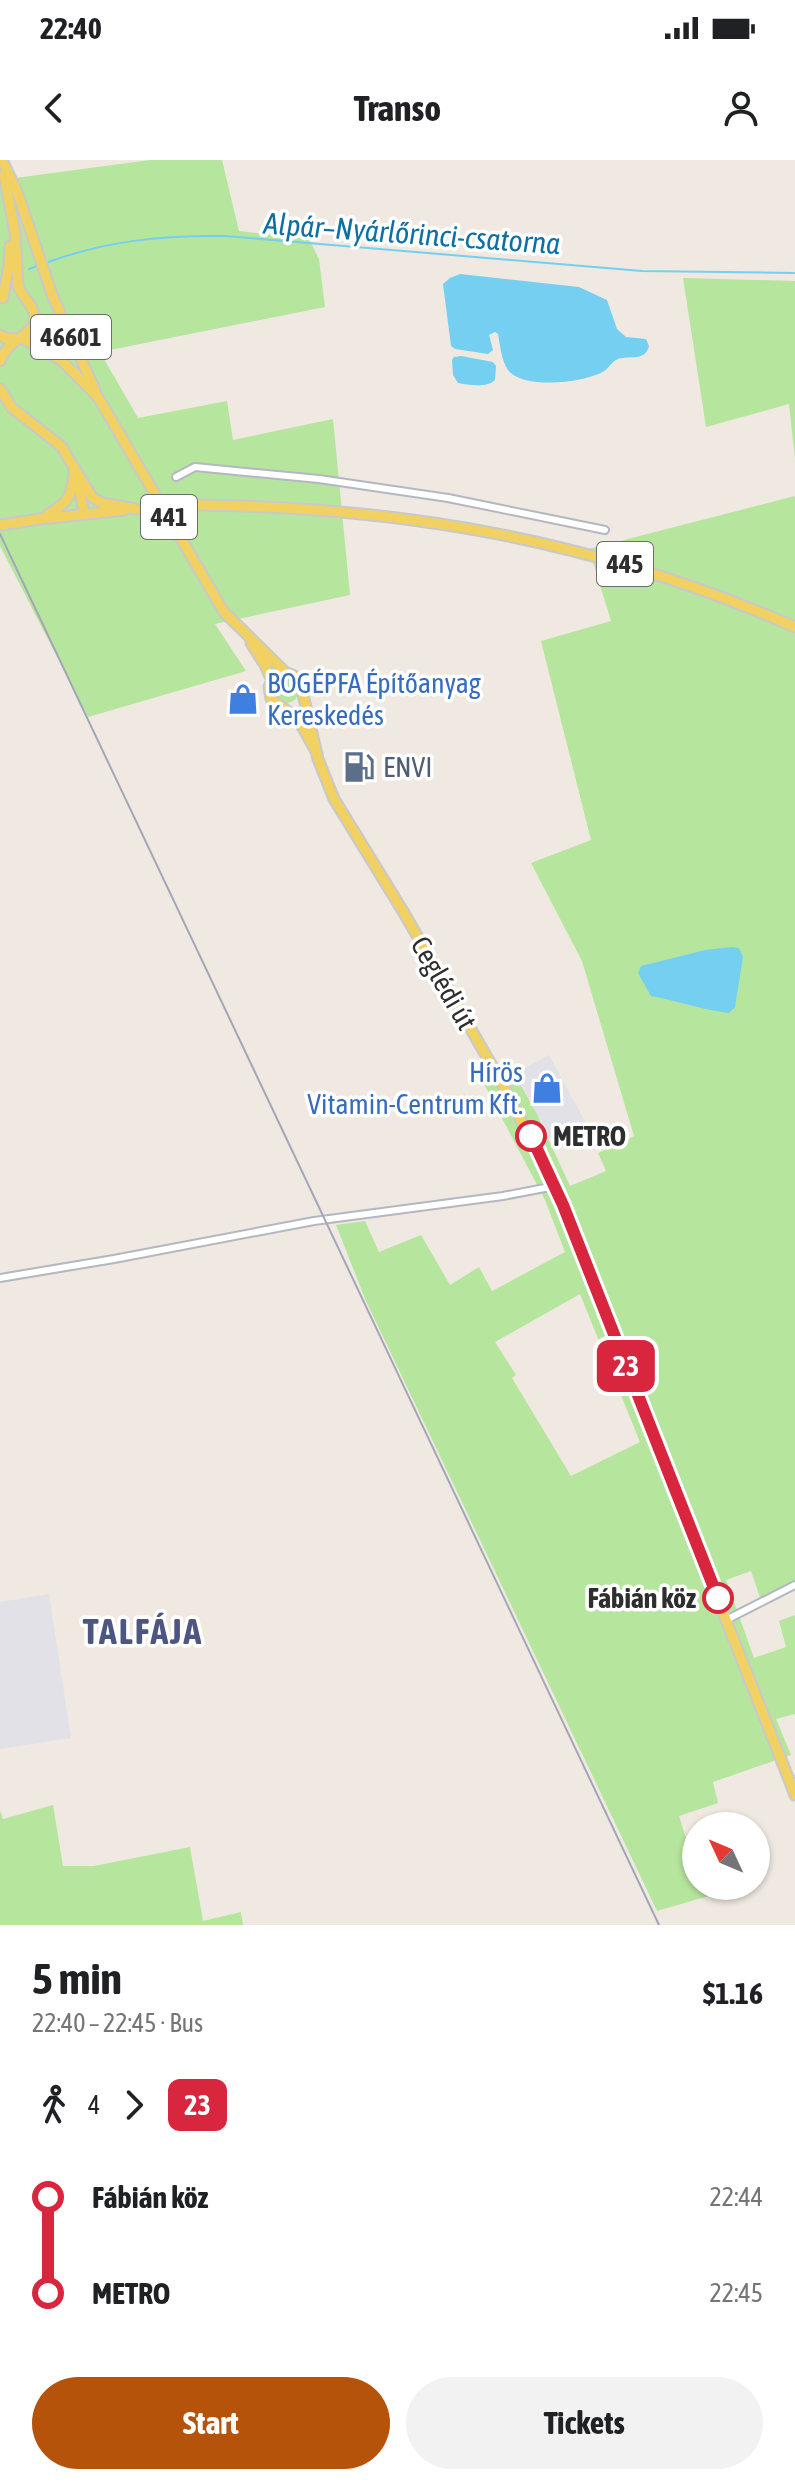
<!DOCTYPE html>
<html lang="en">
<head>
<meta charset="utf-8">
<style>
	:root { --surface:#fff; --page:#f2f2f2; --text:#202124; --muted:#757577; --accent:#b45309 }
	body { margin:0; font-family:"Asap Condensed",sans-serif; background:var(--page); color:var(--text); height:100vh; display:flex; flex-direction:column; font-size:30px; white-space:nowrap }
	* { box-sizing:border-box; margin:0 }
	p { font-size:26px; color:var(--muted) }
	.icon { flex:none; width:44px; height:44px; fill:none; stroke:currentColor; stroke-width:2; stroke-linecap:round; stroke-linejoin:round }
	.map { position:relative; height:1765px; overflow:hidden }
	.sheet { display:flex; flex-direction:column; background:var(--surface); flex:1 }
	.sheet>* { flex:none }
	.badge { padding:0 16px; border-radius:12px; font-size:28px; line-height:52px }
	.needle { width:52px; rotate:314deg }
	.tools { position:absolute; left:682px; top:1652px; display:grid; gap:16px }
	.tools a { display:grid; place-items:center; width:88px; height:88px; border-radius:50%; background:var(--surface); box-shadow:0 2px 6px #0004; font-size:40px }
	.map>.badge { position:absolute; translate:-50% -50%; box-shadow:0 0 0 4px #fff }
	.legs { display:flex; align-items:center; gap:12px; height:88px; padding:0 32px; font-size:26px }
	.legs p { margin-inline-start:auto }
	.headline { display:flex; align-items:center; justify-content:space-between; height:136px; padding:0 32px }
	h1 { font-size:44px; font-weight:700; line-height:60px }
	.button { display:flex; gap:16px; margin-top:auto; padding:16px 32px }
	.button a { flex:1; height:92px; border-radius:48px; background:var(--accent); color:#fff; font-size:32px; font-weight:700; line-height:92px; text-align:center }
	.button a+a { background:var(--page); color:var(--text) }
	ul { padding:0 32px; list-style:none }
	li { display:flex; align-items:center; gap:28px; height:96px; font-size:30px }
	li i { display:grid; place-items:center; width:12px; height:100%; margin:0 10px; background:currentColor }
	li i::after { content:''; width:20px; height:20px; margin:-10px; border:6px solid; border-radius:50%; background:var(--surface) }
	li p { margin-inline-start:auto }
	li:first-child i { background:linear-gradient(#0000 50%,currentColor 0) }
	li:last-child i { background:linear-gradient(currentColor 50%,#0000 0) }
	.status { display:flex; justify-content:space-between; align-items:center; height:56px; padding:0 40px; background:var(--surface); direction:ltr }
	.status svg { height:22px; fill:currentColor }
	header { display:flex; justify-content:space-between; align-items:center; height:104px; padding:0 32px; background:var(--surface); font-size:36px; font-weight:700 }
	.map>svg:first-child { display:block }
</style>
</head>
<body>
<div class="status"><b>22:40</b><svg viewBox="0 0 49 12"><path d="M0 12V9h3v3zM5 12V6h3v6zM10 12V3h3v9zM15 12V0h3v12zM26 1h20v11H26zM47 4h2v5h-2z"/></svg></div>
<header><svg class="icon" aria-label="back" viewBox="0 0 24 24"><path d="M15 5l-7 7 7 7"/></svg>Transo<svg class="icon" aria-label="person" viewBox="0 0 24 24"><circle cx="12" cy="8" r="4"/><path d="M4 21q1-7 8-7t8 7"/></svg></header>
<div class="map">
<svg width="795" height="1765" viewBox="0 0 795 1765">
	<rect width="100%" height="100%" fill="#efe9e1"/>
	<path fill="#e3e1e8" d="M549,895L586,963L552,981L515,913Z
		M49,1434L71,1578L0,1589V1442Z"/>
	<path fill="#b6e59e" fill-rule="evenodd" d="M150,0H222L239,71L309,79L319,99L325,147L100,192L138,258L227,241L233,280L333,259L350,435L215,464L246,511L88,557L0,386V20Z
		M683,118L795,121V299L789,244L706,267Z
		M795,336V1429L763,1446L751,1411L726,1420L754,1498L786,1487L779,1461L795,1455V1554L776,1559L791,1595L713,1622L718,1643L679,1656L689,1688L696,1687V1726H743L657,1751L366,1141L336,1065L365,1061L379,1092L421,1075L450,1125L479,1107L492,1131L565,1092L545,1040L483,922L513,912L536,952L570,1026L606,1011L598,993L634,976L582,801L531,703L591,680L541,481L611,461L589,389ZM580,1134L640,1282L571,1316L512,1218L516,1215L495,1182Z
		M273 530a13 13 0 1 1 26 0a13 13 0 1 1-26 0Z
		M53,1645L63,1706H94L190,1687L203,1761L241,1752L243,1765H0V1650L3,1659Z"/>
	<path fill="#75cff0" d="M460,114L579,127L607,140L617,169L626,177L646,179L649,186C645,202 630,195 618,199C612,201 609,208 604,211C585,223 523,230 508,210C502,202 500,185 498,174L495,172L489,175L493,190L488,194L455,189L451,186L443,124L450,118Z
		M461,196L493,202L496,206L495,220C487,228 468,225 458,223L453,215L452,200L454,197Z
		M732,787L739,788L743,797L735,847L729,853C702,850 678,841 651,836L638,813L641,806L705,790Z"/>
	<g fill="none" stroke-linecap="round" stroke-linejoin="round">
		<path stroke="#75cff0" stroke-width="2" d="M46,103C104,81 163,75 225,76L642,111L795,113
			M29,109L40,105"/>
		<defs>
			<path id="street" d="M176,317L195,307L319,319L448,338L605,370
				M0,1118L114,1099L314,1061L503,1036L555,1026
				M726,1460L795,1425"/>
			<path id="primary" d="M2,0L18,34L53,137L95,230
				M3,138L9,105L10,86
				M34,163L63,202L98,237L224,452L286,513
				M0,175L5,178L18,179
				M22,178L57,198
				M0,201C3,194 6,189 12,184C23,174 42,168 32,148C28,140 21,135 18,126L15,72L4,15
				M0,229L12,248L61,286L92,337L102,343L136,349
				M78,321L84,353
				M197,345C409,347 600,382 795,467
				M47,355C69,343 73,334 74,309
				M0,365L40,359L125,350
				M251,483L265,505L272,521
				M317,593L298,559L271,539L269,527C275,511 289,509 300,521L318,599L334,639L404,753L499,918L555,1026L795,1635"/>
		</defs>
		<use href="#street" stroke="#b4b7c1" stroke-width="10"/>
		<use href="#primary" stroke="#c9c9c9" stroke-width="13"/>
		<use href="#street" stroke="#fff" stroke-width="6"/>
		<use href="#primary" stroke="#f2d163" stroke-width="9"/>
		<path stroke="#a3a6b8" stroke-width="2" d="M0,374L659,1765"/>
		<defs>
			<path id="primary-bridge" d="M140,349L197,345"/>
		</defs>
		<use href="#primary-bridge" stroke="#c9c9c9" stroke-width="13" stroke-linecap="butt"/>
		<use href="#primary-bridge" stroke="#f2d163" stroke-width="9"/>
	</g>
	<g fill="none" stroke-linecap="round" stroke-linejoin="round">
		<defs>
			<path id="line-1" d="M531,976L563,1045L718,1438"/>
		</defs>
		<use href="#line-1" stroke="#fff" stroke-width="18"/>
		<use href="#line-1" stroke="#d7263d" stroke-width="12"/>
	</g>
	<defs>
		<symbol id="shop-bare" viewBox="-9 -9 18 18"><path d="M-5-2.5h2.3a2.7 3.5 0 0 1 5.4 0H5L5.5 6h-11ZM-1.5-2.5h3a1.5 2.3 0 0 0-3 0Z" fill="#3f7fe0" stroke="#fff" stroke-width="2.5" paint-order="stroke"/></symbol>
		<symbol id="fuel-bare" viewBox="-9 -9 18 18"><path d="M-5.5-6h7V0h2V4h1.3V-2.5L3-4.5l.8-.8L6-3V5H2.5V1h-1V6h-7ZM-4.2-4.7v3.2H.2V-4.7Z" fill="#5c6f8a" stroke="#fff" stroke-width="2.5" paint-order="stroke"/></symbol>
	</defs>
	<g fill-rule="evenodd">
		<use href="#shop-bare" x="221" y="517" width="44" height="44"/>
		<use href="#fuel-bare" x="337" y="585" width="44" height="44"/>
		<use href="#shop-bare" x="525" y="906" width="44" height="44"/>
	</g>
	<g fill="#fff" stroke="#d7263d" stroke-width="4">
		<circle cx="531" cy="976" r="14"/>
		<circle cx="718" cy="1438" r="14"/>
	</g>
	<g text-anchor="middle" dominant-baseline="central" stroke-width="7" stroke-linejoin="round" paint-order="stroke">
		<g fill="#fff" stroke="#6d6d6d" stroke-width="2">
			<rect x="31" y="155" width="80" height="44" rx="6"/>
			<rect x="141" y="335" width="56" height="44" rx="6"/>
			<rect x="597" y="382" width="56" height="44" rx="6"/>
		</g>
		<g font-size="26" font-weight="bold" fill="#2e2e2e">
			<text x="71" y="177">46601</text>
			<text x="169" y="357">441</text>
			<text x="625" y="404">445</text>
		</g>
		<g font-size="28" fill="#366cbe" stroke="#fff" text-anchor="start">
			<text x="267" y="523">BOGÉPFA Építőanyag<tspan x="267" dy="32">Kereskedés</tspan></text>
			<text x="523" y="912" text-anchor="end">Hírös<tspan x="523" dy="32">Vitamin-Centrum Kft.</tspan></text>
		</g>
		<g font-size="28" fill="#4e5e75" stroke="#fff" text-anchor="start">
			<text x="383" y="607">ENVI</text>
		</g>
		<g font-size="28" fill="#2e2e2e" stroke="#fff">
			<text transform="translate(444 823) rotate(60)">Ceglédi út</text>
		</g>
		<g font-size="28" font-weight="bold" fill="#2e2e2e" stroke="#fff" text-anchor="start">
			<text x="553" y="976">METRO</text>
			<text x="696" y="1438" text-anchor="end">Fábián köz</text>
		</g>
		<g font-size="30" font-style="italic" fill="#0d6fa3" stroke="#fff">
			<text transform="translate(412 73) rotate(4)">Alpár–Nyárlőrinci-csatorna</text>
		</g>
		<g font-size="36" font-weight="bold" letter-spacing="2" fill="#4d5680" stroke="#fff">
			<text x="143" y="1471">TALFÁJA</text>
		</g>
	</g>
</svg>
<div class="tools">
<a><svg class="needle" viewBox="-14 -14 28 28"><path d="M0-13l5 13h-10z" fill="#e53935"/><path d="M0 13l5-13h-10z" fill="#757577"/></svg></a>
</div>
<b class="badge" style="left:626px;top:1206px;background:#d7263d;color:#fff">23</b>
</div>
<section class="sheet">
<div class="headline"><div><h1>5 min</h1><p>22:40 – 22:45 · Bus</p></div><b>$1.16</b></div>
<div class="legs"><svg class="icon" aria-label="walk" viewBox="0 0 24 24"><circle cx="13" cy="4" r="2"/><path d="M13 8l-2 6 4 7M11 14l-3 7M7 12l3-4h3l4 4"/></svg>4<svg class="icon" aria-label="forward" viewBox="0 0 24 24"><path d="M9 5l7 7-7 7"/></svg><b class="badge" style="background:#d7263d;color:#fff">23</b></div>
<ul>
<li><i style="color:#d7263d"></i><b>Fábián köz</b><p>22:44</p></li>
<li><i style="color:#d7263d"></i><b>METRO</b><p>22:45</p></li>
</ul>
<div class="button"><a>Start</a><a>Tickets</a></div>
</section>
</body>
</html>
